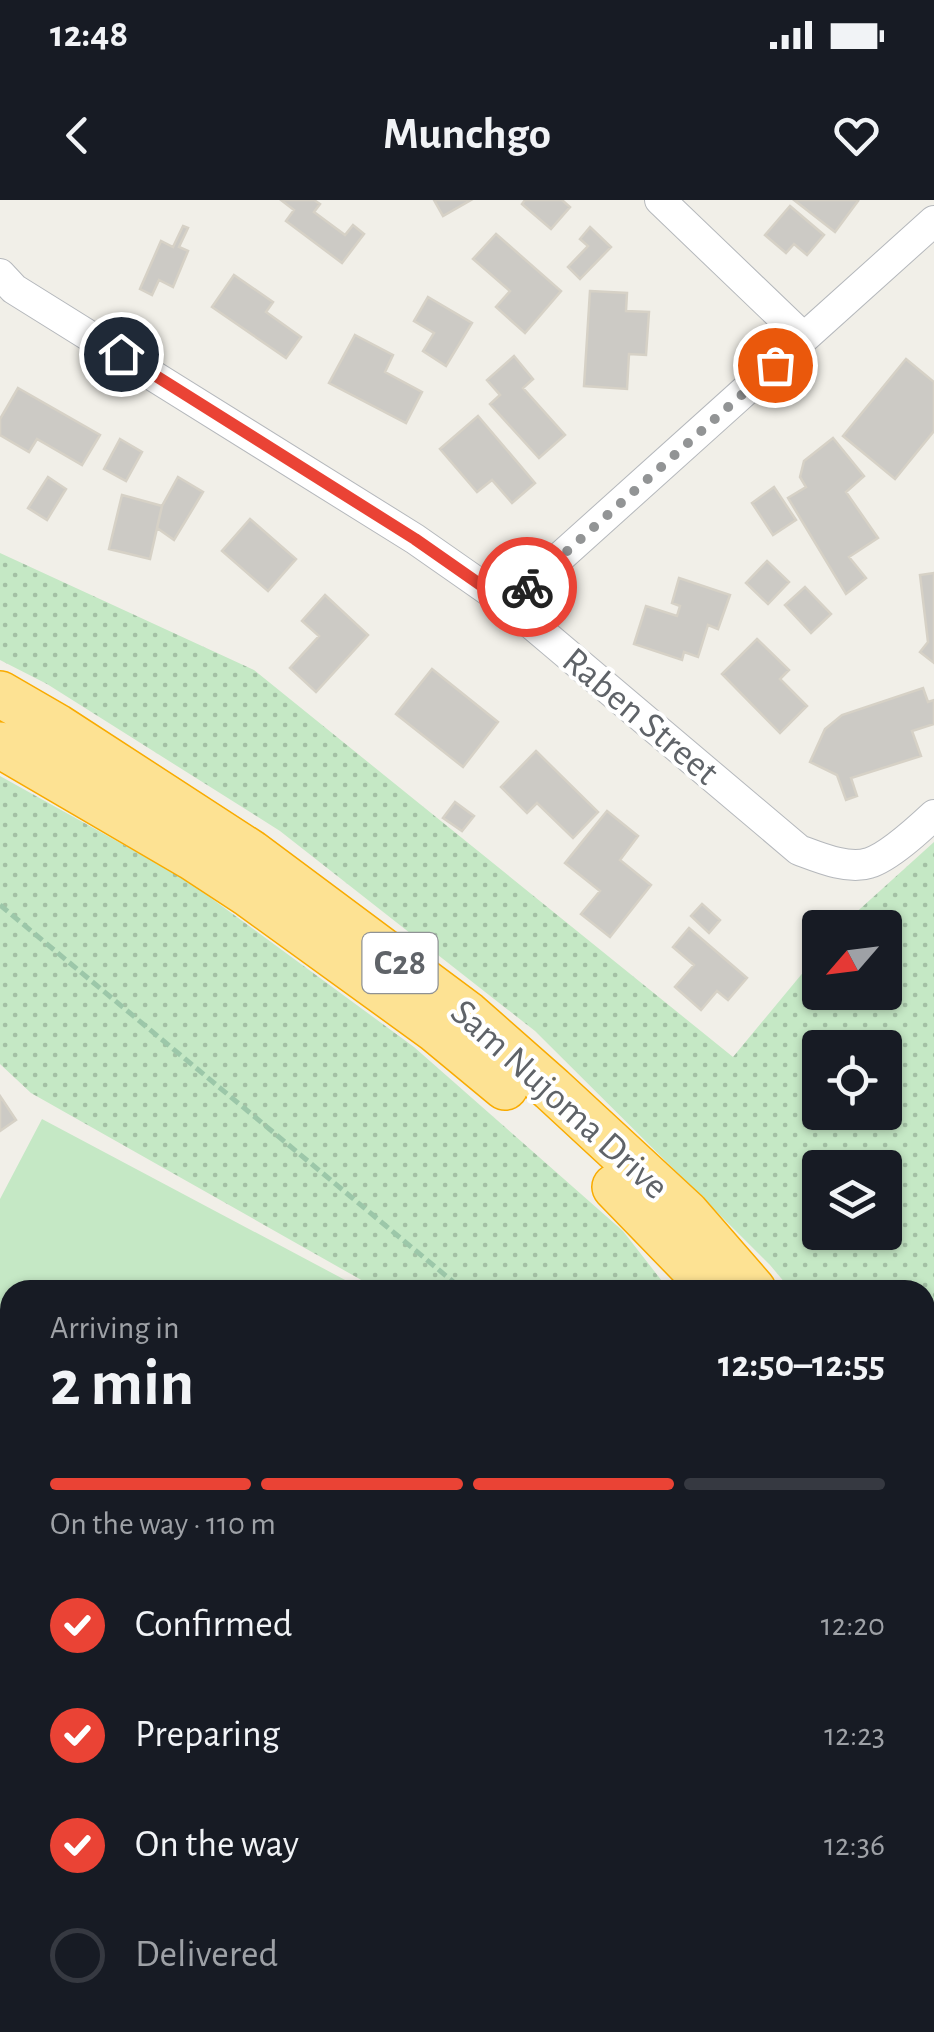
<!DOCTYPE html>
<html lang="en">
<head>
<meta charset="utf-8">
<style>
	:root { --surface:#171b24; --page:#20242c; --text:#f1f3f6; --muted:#9ea1a6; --line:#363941; --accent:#ea4335 }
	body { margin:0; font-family:"Alegreya Sans",sans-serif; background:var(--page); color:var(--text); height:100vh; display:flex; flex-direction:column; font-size:38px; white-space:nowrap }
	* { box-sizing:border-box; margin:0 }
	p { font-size:32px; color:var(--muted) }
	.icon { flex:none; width:55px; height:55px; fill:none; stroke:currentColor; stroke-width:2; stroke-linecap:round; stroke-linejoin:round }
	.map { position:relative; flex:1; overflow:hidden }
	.side { position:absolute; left:0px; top:1080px; width:935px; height:752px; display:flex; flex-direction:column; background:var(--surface); border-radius:30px 30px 0 0; box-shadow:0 2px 8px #0004 }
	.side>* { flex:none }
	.needle { width:65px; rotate:242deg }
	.controls { position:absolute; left:802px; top:710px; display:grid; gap:20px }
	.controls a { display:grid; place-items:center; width:100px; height:100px; border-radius:10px; background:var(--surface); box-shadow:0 2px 8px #0004; font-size:50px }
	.pin { position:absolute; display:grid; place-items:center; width:85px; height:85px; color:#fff; margin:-42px; border:5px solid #fff; border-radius:50%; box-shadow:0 2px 10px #0007 }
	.courier { position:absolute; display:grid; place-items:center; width:100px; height:100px; margin:-50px; border:8px solid #ea4335; border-radius:50%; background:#fff; color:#222; box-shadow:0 2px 12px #0007 }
	.head em { font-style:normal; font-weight:600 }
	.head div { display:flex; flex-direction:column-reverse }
	.head { display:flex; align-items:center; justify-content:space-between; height:170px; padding:0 50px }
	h1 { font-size:65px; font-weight:600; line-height:75px }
	.bar { display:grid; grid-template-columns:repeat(4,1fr); gap:15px 10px; align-content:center; height:120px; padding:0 50px }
	.bar i { height:12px; border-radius:8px; background:var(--line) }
	.bar .current { background:var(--accent) }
	.bar p { grid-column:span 4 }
	ol { padding:0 50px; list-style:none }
	li { display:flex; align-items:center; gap:30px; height:110px }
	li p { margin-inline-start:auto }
	li .icon { padding:10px; border-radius:50%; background:var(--accent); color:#fff; stroke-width:4 }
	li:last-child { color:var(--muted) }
	li i { width:55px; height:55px; border:5px solid var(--line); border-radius:50% }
	.status { display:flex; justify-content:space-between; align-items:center; height:70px; padding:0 50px; background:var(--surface); direction:ltr }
	.status svg { height:28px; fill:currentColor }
	header { display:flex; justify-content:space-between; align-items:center; height:130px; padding:0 50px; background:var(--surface); font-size:45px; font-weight:600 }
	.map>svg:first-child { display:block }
</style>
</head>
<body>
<div class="status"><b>12:48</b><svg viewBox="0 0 49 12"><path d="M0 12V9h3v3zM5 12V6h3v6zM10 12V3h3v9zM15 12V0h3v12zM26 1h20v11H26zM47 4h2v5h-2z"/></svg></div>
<header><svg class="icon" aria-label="back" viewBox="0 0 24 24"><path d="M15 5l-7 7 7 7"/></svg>Munchgo<svg class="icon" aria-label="heart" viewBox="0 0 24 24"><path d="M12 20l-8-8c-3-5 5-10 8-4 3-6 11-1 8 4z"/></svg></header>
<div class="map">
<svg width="934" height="1832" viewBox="0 0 934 1832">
	<defs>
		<pattern id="grass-dots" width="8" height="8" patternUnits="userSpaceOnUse" patternTransform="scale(2.5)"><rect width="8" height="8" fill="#c5e8c5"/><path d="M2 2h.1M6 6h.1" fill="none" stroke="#a3c0a4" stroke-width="1.8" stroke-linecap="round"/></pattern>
	</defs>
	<rect width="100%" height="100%" fill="#f1efe8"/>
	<path fill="#e1ded6" d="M0,1339L10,1349V1564L0,1570Z"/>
	<path fill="url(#grass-dots)" fill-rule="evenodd" d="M0,353L254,470L733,857L820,752V792H885V728L840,727L934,642V1265L925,1254V1090H791L770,1065L535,831L280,631L47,484L0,460ZM820,848H885V912H820ZM820,968H885V1032H820Z
		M0,576L185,679L414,847L623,1031L669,1090H379L31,893L0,864Z
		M925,1445L934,1459V1832H767L791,1823L925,1822Z
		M10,1651V1822H294L296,1832H0V1656Z"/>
	<path fill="#c5e8c5" d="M42,919L364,1090H10V1171L0,1166V999Z
		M618,1823H791L767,1832H622Z"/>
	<path fill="#cccac5" stroke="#d6d1c6" stroke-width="2.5" d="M281,0H314L320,4L314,12L345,35L353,25L364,34L342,63L286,21L294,10Z
		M434,0H471L443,16Z
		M525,0H562L570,7L551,29L522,4Z
		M794,0H856L858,1L835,32Z
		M790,6L824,35L807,55L794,44L786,53L765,35Z
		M183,26L188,28L179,47L188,51L173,87L159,80L152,95L140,89L161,41L173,47Z
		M590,27L611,47L580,79L568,67L588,46L580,39Z
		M496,34L561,91L525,133L496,107L510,91L473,59Z
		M234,75L273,102L266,112L301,137L286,158L212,107Z
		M590,91L627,93L626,111L649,112L646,155L629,154L627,189L584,186Z
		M428,97L472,123L446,166L423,151L434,133L414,121Z
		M355,135L393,155L385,172L422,192L406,223L329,183Z
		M514,156L533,179L523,188L565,235L539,258L490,204L500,195L487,180Z
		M906,159L934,182V231L895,279L843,236Z
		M18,188L100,235L82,265L37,239L29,252L0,235V219Z
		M478,216L535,283L512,303L492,280L477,292L440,249Z
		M833,238L864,276L846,292L878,338L849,357L866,378L846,394L788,298L806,287L800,277L804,261Z
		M120,239L142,252L126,281L104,269Z
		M48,277L66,289L47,320L28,308Z
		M178,277L203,292L174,340L157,328L162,306Z
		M774,287L796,320L773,335L752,303Z
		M122,295L162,306L150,359L109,349Z
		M250,319L296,359L268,391L222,351Z
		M767,361L789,382L768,404L746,383Z
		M934,373V463L920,452L928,442L920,375Z
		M679,378L730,395L718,429L708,425L698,457L684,452L682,460L634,444L646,406L677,416L680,406L672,403Z
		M805,387L831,414L811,433L785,405Z
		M325,395L368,435L316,492L290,468L319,436L302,421Z
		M757,439L789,470L780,479L807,506L780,533L722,474Z
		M432,469L498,522L463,567L396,514Z
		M923,488L928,502L934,500V524L912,531L921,556L851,578L857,596L846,600L837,575L810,562L825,529L842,515Z
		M536,551L598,612L573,638L537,603L527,613L501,587Z
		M455,602L474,616L462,631L443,618Z
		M607,611L638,636L620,660L651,685L610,737L581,714L600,691L565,663Z
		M702,704L720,720L709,733L691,716Z
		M689,728L747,778L728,800L717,791L701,810L675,787L694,765L673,747Z
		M0,896L16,920L0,931Z
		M0,1369L10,1385V1401L7,1403L10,1407V1504L0,1488Z
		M420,1822H490L494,1832H424Z"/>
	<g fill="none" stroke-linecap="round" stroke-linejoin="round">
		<g stroke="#b5b8bc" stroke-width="32">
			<path id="minor" d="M660,0L804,138
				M0,74L14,89L415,339L508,404L799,650C818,657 848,670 869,663C889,657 919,629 934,615
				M508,404L934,21
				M0,1278L10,1283
				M0,1619L10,1613
				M350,1822L352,1832
				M581,1822L585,1832"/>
		</g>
		<g stroke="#f9ab00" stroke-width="48">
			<path id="highway" d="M0,494L57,527L251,653L467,814L552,889L686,1013L753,1090
				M0,545L192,657L250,695L435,829L505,887
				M615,987L713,1088
				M925,1307L934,1319
				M925,1360L934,1373"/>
		</g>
		<path stroke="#9cc7a9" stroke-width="5" stroke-dasharray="10 5" stroke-linecap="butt" d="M0,705L463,1090
			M658,1822L662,1832
			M660,1826L680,1822
			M120,1832L121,1822"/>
		<use href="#minor" stroke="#fff" stroke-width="30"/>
		<use href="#highway" stroke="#fde293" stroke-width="45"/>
	</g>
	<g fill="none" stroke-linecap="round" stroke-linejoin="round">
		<path stroke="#929495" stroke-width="10" stroke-dasharray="0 18" d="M527,387L775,165"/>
		<path stroke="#ea4335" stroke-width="12" d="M121,154L415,339L508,404L527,387"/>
	</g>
	<g text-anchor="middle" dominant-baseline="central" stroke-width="8" stroke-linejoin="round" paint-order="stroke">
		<rect fill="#fff" stroke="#8f9295" stroke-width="2.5" x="362.5" y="733" width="75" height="60" rx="8"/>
		<g font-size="35" font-weight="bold" fill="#5f6368">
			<text x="400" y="763">C28</text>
		</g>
		<g font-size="38" fill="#5f6368" stroke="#fff">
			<text transform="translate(640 517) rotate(40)">Raben Street</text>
			<text transform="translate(559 900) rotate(42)">Sam Nujoma Drive</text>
		</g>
	</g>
</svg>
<div class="controls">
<a><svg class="needle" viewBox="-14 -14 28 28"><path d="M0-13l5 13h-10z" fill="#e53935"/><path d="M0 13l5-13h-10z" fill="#9ea1a6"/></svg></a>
<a><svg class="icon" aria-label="locate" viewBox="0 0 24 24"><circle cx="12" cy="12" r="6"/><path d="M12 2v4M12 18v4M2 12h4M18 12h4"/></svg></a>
<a><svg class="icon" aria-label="layers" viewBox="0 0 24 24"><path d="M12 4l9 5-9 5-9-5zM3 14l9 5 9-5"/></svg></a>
</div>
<div class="pin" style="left:775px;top:165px;background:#ea580c"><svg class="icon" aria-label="bag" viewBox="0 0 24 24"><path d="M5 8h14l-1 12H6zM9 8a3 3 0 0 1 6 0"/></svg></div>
<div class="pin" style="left:121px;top:154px;background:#1f2937"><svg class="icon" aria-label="home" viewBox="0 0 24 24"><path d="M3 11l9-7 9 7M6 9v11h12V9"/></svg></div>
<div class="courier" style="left:527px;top:387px"><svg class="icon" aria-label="bike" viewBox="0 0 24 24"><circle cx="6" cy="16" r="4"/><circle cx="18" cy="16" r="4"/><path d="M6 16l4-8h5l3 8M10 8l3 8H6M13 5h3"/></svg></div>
<section class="side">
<div class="head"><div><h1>2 min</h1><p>Arriving in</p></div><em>12:50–12:55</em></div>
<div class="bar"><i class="current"></i><i class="current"></i><i class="current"></i><i></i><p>On the way · 110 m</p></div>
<ol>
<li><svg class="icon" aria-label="check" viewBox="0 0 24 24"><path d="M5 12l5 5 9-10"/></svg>Confirmed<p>12:20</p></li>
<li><svg class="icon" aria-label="check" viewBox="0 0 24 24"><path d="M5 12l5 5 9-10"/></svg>Preparing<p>12:23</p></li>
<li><svg class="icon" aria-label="check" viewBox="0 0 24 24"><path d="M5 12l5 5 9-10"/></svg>On the way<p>12:36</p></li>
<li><i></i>Delivered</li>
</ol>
</section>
</div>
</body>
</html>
